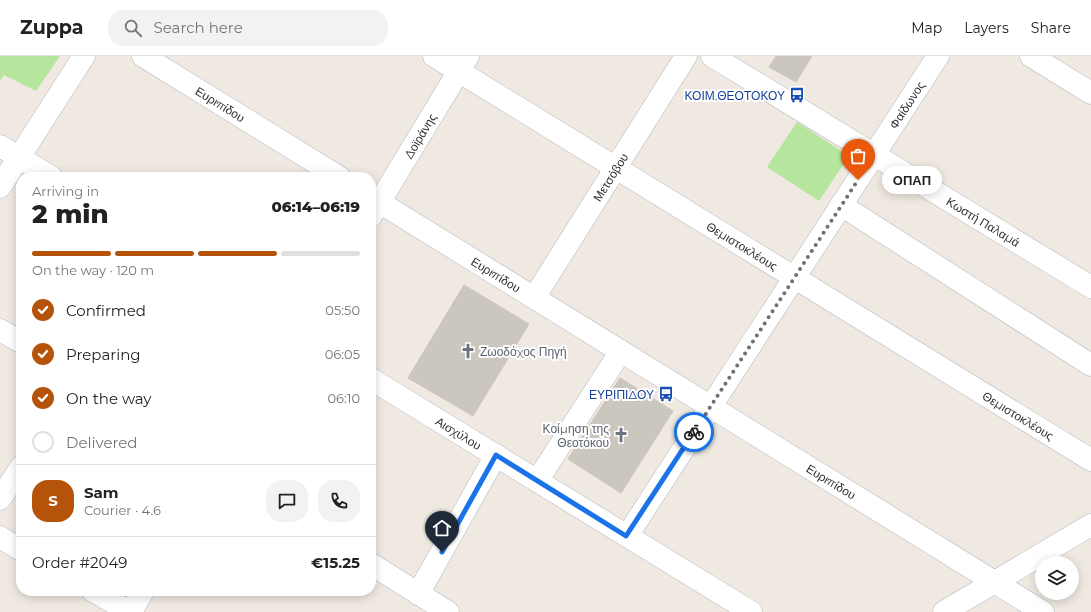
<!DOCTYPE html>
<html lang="en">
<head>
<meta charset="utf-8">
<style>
	:root { --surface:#fff; --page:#f2f2f2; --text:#222; --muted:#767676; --line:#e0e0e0; --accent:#b45309 }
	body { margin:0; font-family:Montserrat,sans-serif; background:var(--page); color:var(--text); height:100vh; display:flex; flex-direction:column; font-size:15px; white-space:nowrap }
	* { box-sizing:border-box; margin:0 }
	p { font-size:13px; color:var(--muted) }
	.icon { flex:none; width:22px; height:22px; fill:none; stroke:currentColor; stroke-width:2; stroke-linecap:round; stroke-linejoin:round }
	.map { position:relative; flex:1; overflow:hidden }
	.details { position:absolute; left:16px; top:116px; width:360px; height:424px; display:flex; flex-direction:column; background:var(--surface); border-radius:16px; box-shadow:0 2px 10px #0003 }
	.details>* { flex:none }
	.tools { position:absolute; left:1035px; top:500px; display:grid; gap:8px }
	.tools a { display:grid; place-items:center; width:44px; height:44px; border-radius:50%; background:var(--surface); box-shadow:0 2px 10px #0003; font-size:20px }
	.pin { position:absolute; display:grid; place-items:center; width:34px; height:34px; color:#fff; margin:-41px -17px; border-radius:50% 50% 50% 0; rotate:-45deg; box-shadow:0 0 4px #0007 }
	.pin .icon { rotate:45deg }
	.courier { position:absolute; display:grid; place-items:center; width:40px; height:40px; margin:-20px; border:3px solid #1a73e8; border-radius:50%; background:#fff; color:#222; box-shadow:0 1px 5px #0007 }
	.bubble { position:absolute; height:28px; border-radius:14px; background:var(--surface); box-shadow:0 2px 10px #0003; font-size:13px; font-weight:800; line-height:28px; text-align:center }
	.summary em { font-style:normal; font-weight:800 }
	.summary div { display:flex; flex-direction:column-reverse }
	.summary { display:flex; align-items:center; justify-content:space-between; height:68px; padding:0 16px }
	h1 { font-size:26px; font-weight:800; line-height:30px }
	.bar { display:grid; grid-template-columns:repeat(4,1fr); gap:6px 4px; align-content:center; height:48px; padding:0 16px }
	.bar i { height:5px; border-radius:3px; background:var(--line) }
	.bar .selected { background:var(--accent) }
	.bar p { grid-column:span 4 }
	.line { display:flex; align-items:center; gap:10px; padding:0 16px; border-top:1px solid var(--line) }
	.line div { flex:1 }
	.round { display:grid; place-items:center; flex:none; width:42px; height:42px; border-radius:16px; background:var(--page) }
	ol { padding:0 16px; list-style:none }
	li { display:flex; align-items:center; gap:12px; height:44px }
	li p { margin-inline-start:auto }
	li .icon { padding:4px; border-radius:50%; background:var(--accent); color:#fff; stroke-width:4 }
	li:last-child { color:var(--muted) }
	li i { width:22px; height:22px; border:2px solid var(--line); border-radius:50% }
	header { display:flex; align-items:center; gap:24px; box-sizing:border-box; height:56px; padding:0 20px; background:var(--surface); border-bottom:1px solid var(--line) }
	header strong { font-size:19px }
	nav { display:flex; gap:22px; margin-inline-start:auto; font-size:14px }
	.search { width:280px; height:36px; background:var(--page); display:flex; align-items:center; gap:10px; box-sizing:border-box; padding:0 14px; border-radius:16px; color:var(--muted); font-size:15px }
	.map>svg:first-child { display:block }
</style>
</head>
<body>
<header>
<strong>Zuppa</strong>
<div class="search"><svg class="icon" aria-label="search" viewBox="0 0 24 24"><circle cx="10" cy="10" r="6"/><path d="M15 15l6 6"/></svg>Search here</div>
<nav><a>Map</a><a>Layers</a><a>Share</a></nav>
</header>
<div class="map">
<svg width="1091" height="556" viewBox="0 0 1091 556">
	<rect width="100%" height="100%" fill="#efe9e1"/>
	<path fill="#b6e59e" d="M0,0H60L36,35L4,19L0,25Z
		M797,66L849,100L819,145L767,111Z"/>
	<path fill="#cbc7bf" stroke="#cbc5ba" d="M776,0H812L796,26L769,11Z
		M464,229L529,268L473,360L408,322Z
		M620,322L673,355L621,437L568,403Z"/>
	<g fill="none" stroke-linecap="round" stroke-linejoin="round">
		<g stroke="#b4b7c1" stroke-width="23">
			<g id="minor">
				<path id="s1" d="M143,0L339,121"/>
				<path id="s2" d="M434,0L1091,404"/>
				<path id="s3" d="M712,0L1091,231"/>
				<path d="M1031,0L1091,37"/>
				<path d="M0,90L51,121"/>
				<path d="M0,131L84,0"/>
				<path id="s4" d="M371,141L1043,556"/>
				<path d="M841,149L1091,309"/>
				<path id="s5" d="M371,160L468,0"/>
				<path id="s6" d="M534,242L686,0"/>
				<path d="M0,274L21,286"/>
				<path id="s7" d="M371,323L751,556"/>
				<path d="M537,425L621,295"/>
				<path d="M0,443L21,411"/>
				<path id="s8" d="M627,480L938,0"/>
				<path d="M0,481L21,494"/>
				<path d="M371,508L448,556"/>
				<path d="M93,535L130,556"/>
				<path d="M418,538L496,399"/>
				<path d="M131,556L143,535"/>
				<path d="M944,556L1091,469"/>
			</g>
		</g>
		<use href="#minor" stroke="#fff" stroke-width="22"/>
	</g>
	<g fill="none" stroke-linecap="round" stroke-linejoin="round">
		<path stroke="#726f6d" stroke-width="4" stroke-dasharray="0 7.2" d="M694,376L858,124"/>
		<path stroke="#1a73e8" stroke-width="5" d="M442,496L496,399L626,480L694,376"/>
	</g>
	<defs>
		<g id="bus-bare" transform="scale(1.2)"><path d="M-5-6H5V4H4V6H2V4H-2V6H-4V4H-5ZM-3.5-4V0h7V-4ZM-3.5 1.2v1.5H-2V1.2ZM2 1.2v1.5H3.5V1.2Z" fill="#1a4fb4" stroke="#fff" stroke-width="2.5" paint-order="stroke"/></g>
		<g id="church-bare" transform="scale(1.2)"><path d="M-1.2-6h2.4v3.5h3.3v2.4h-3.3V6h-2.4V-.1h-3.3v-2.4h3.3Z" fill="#6b7280" stroke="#fff" stroke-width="2.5" paint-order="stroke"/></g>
	</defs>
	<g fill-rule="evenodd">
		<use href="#bus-bare" x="797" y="39"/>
		<use href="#church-bare" x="468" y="295"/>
		<use href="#bus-bare" x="666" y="338"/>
		<use href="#church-bare" x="621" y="379"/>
	</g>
	<g text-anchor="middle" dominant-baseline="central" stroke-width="4" stroke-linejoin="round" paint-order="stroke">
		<g font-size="12" fill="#164399" stroke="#fff" text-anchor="end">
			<text x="785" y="39">ΚΟΙΜ.ΘΕΟΤΟΚΟΥ</text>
			<text x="654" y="338">ΕΥΡΙΠΙΔΟΥ</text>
		</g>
		<g font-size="12" fill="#2e2e2e" stroke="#fff">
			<text stroke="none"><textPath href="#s1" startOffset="91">Ευριπίδου</textPath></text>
			<text stroke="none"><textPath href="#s8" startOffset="514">Φαίδωνος</textPath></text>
			<text stroke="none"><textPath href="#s5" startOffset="94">Δοϊράνης</textPath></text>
			<text stroke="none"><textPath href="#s6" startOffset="143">Μετσόβου</textPath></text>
			<text stroke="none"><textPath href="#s3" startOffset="318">Κωστή Παλαμά</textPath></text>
			<text stroke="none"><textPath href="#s2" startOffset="362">Θεμιστοκλέους</textPath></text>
			<text stroke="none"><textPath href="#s4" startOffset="147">Ευριπίδου</textPath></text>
			<text stroke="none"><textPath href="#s2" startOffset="686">Θεμιστοκλέους</textPath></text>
			<text stroke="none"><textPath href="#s7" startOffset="103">Αισχύλου</textPath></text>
			<text stroke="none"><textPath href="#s4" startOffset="541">Ευριπίδου</textPath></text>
		</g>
		<g font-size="12" fill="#5b616d" stroke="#fff" text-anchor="start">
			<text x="480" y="295">Ζωοδόχος Πηγή</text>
			<text x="609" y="372" text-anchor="end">Κοίμηση της<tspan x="609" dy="14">Θεοτόκου</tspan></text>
		</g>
	</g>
</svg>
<div class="tools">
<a><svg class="icon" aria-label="layers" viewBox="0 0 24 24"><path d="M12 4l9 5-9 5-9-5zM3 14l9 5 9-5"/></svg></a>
</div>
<div class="pin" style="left:858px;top:124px;background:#ea580c"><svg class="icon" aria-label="bag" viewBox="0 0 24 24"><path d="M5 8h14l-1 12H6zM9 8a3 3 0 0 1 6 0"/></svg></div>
<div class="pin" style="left:442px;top:496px;background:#1f2937"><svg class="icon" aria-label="home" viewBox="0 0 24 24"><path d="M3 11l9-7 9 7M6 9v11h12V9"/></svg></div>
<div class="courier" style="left:694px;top:376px"><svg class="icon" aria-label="bike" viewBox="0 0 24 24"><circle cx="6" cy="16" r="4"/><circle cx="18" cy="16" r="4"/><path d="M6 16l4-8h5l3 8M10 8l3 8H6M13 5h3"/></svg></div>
<div class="bubble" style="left:882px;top:110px;width:60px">ΟΠΑΠ</div>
<section class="details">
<div class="summary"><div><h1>2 min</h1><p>Arriving in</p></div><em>06:14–06:19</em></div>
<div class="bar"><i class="selected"></i><i class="selected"></i><i class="selected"></i><i></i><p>On the way · 120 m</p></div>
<ol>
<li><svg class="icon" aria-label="check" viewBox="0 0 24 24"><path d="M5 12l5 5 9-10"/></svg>Confirmed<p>05:50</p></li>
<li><svg class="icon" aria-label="check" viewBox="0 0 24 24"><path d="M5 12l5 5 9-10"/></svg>Preparing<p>06:05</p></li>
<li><svg class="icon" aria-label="check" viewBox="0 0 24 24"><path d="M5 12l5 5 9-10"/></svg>On the way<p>06:10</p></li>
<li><i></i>Delivered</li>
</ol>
<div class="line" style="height:72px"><b class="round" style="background:var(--accent);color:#fff">S</b><div><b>Sam</b><p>Courier · 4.6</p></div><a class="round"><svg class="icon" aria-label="chat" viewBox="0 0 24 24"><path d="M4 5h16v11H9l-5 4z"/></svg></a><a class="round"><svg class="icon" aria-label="phone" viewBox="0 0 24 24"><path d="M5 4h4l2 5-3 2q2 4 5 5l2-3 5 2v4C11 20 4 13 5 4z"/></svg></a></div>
<div class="line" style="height:52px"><div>Order #2049</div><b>€15.25</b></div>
</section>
</div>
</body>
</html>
